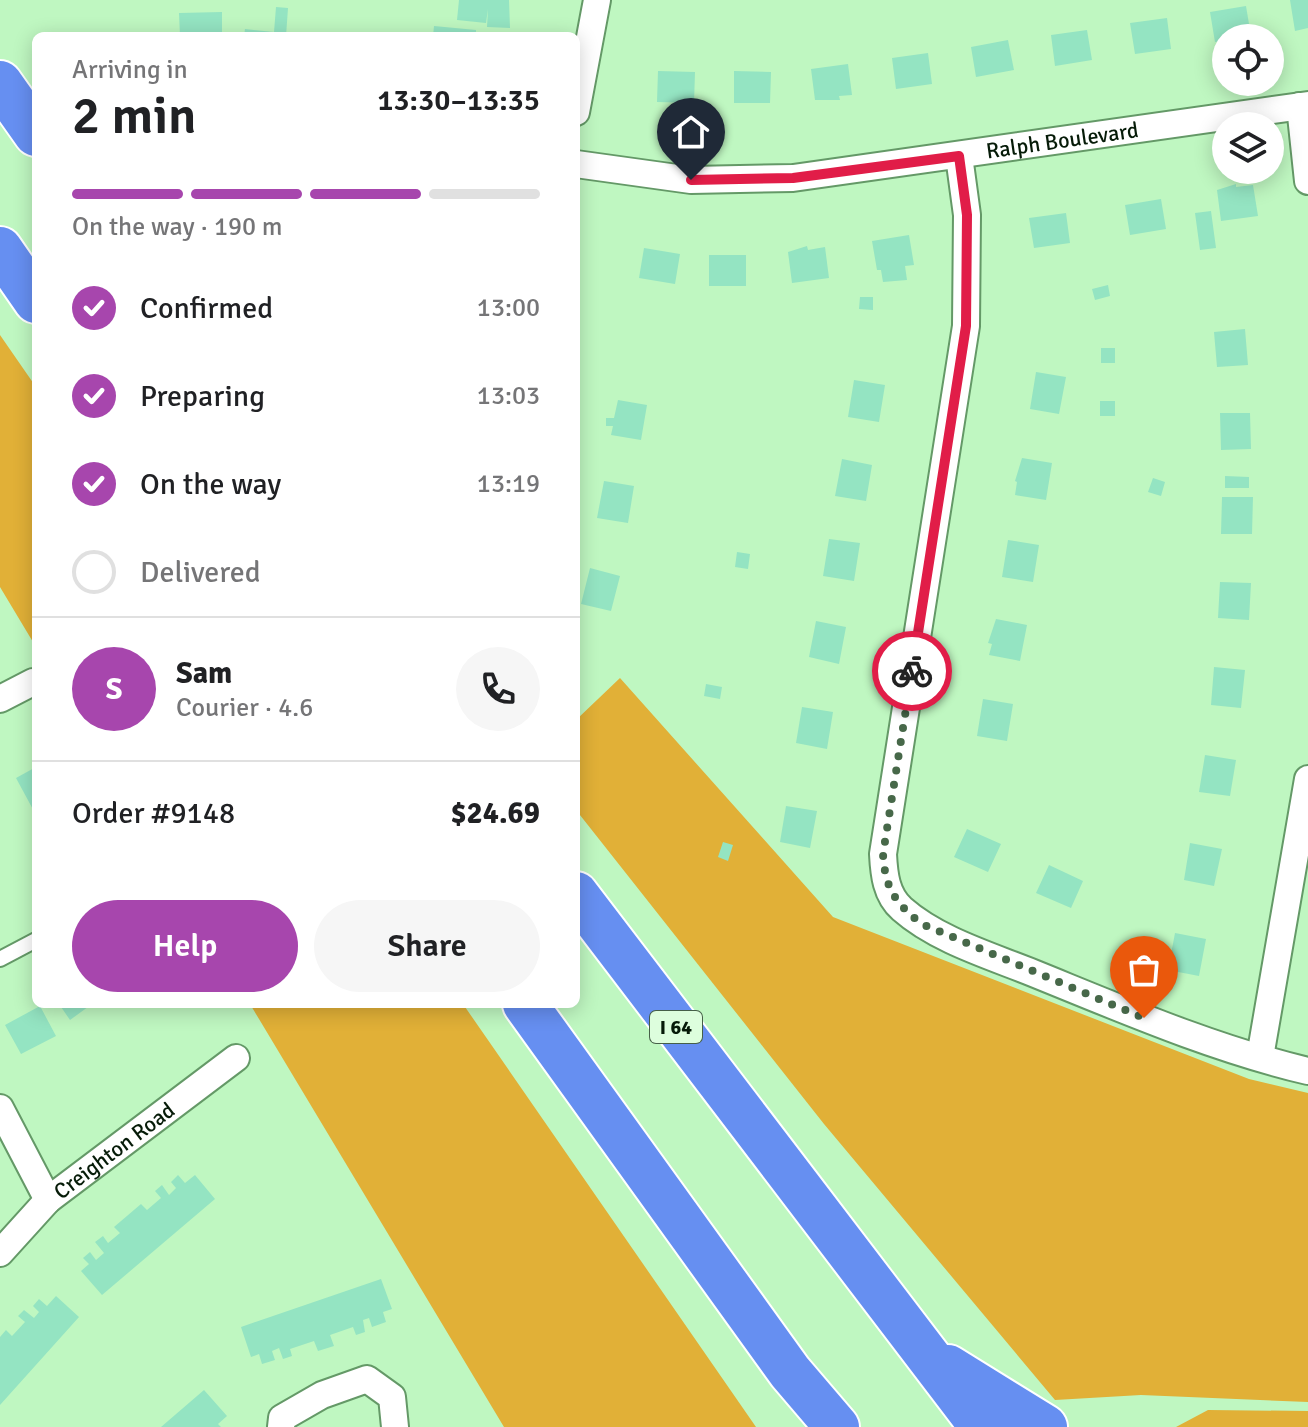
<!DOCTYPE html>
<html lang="en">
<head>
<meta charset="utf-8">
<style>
	:root { --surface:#fff; --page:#f6f6f6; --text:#202124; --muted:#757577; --line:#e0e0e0; --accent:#a746ad }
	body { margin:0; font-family:Signika,sans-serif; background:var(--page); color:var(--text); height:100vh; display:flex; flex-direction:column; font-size:30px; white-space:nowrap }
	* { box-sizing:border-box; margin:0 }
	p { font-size:26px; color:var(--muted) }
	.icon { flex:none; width:44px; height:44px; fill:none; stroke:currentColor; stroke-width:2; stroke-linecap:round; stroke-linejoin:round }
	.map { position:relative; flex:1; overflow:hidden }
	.sheet { position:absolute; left:32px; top:32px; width:548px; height:976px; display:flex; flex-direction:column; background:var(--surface); border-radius:12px; box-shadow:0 4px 20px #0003 }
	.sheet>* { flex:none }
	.fabs { position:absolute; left:1212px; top:24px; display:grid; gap:16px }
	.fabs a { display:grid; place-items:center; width:72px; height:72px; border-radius:50%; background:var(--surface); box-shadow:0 4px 20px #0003; font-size:40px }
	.pin { position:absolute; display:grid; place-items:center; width:68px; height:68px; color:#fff; margin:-82px -34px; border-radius:50% 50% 50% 0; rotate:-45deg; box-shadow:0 0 8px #0007 }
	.pin .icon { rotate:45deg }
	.courier { position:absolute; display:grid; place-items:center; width:80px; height:80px; margin:-40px; border:6px solid #e11d48; border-radius:50%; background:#fff; color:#222; box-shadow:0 2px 10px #0007 }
	.overview em { font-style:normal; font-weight:600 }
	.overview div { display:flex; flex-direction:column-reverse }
	.overview { display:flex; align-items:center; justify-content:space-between; height:136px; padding:0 40px }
	h1 { font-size:52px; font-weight:600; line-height:60px }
	.bar { display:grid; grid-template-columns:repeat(4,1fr); gap:12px 8px; align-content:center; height:96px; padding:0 40px }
	.bar i { height:10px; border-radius:6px; background:var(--line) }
	.bar .current { background:var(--accent) }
	.bar p { grid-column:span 4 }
	.line { display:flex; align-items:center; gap:20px; padding:0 40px; border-top:2px solid var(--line) }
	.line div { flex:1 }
	.round { display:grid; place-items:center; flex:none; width:84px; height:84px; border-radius:42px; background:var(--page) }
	ol { padding:0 40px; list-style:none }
	li { display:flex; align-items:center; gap:24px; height:88px }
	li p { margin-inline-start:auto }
	li .icon { padding:8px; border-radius:50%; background:var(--accent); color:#fff; stroke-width:4 }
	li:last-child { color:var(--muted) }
	li i { width:44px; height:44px; border:4px solid var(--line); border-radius:50% }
	.button { display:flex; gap:16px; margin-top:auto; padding:16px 40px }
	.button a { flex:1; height:92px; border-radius:48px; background:var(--accent); color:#fff; font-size:32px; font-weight:600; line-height:92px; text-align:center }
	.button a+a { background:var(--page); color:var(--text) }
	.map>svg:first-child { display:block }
</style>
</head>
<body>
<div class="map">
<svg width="1308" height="1427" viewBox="0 0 1308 1427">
	<rect width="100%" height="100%" fill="#bff7c1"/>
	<path fill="#e1b037" d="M0,335L36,387V647L0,587Z
		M620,678L833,917L1249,1079L1308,1093V1402L1141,1395L1055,1400L824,1124L576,810V720Z
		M250,1004H463L756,1427H504Z
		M1208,1410L1308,1411V1427H1176Z"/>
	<path fill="#94e4c2" d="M459,0H509L510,28L487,27L488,9L486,23L457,20Z
		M1290,0H1308V28L1295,31Z
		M1246,6L1251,36L1215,42L1210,12Z
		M276,7L288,8L286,36H244L245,29L274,32Z
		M222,12V36H180L179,13Z
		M1167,18L1171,49L1135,54L1130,23Z
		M434,26L476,30V36H433Z
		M1087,30L1092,60L1055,66L1051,35Z
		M1008,40L1014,70L976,77L971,47Z
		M928,53L932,84L896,89L892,58Z
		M848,64L852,95L839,96L840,100H815L811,69Z
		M658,71L695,72L694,103L657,102Z
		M734,71L771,72L770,103H734Z
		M1236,184V187L1253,185L1258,216L1221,221L1217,190Z
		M1161,199L1166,229L1130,235L1125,205Z
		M1211,211L1216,248L1200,250L1195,213Z
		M1066,213L1070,243L1034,248L1029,218Z
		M909,235L914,265L905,266L907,280L883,282L881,270H877L872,241Z
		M807,246L808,250L825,247L829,278L792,283L788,252Z
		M644,248L680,254L675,284L639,278Z
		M709,255H746V286H709Z
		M1108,285L1110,296L1095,300L1092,289Z
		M860,297H873V310L859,309Z
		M1245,329L1248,365L1217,367L1214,332Z
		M1101,348H1115V363H1101Z
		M1036,372L1066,377L1059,414L1030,409Z
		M854,380L885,385L879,422L848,417Z
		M618,400L647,405L641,440L611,435L613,426H606V418H614Z
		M1100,401H1115V416H1100Z
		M1220,413H1250L1251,449L1221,450Z
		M1022,458L1052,463L1046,500L1015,495L1017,482L1015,481Z
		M842,459L872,465L866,501L835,496Z
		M1225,476L1249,477V488H1225Z
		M1153,478L1165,482L1161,496L1148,492Z
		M604,481L634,486L628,523L597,518Z
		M1222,497H1253L1252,534H1221Z
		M829,539L860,543L854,581L823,576Z
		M1008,540L1039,545L1033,582L1002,577Z
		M737,552L750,554L748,569L735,567Z
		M590,568L620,576L611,611L581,604Z
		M1220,582L1251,583L1249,620L1218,618Z
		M996,619L1027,625L1020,661L989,655L992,644L988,643Z
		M816,621L846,627L839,664L809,657Z
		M1214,667L1245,670L1241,708L1211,705Z
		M706,684L722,687L720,699L704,696Z
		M983,699L1013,704L1007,741L977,736Z
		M802,707L833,712L827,749L796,743Z
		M1205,755L1236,760L1230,796L1199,792Z
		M36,767V815L16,778Z
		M786,806L817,811L810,848L780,842Z
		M967,829L1001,844L988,872L954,857Z
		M723,842L733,845L728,861L718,857Z
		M1190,843L1222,849L1214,886L1184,880Z
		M1049,865L1083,881L1071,908L1036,893Z
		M1175,933L1206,939L1199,976L1168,970Z
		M59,1004H92L70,1020Z
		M40,1006L56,1036L21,1054L5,1025Z
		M178,1175L185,1183L195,1175L215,1199L102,1295L81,1271L89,1264L83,1258L90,1252L96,1260L104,1253L95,1242L103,1236L108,1243L120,1233L114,1227L141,1204L147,1210L161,1198L155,1191L162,1185L169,1195L176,1188L171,1182Z
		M381,1279L392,1309L383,1312L386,1322L372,1327L369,1318L363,1320L365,1332L356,1335L353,1327L330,1335L334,1346L318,1351L314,1341L290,1349L292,1356L283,1359L279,1348L272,1351L275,1360L262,1364L259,1354L251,1357L241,1327Z
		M56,1296L79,1317L0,1405V1337L6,1330L12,1336L25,1322L18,1316L24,1310L34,1318L39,1312L33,1306L39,1299L47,1306Z
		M204,1390L227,1416L218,1424L221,1427H161Z"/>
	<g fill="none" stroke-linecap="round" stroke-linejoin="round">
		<g stroke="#649967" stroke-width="18">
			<path id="service" d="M0,959L36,940"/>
		</g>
		<g stroke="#649967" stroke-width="30">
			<g id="minor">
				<path d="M1300,106L1308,181"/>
				<path d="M576,112L597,0"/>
				<path d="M959,156L967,215L966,326L883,854C884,874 886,895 902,909C937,940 991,956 1033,973C1122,1009 1214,1049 1308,1071"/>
				<path id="s1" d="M576,164L691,180L793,178L1308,105"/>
				<path d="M0,699L33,682"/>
				<path d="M1260,1057L1308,779"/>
				<path d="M0,1108L48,1200"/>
				<path id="s2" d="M0,1253L48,1200L236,1058"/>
				<path d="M281,1427L282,1418L322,1395L367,1379L392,1397L395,1427"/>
			</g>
		</g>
		<g stroke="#fff" stroke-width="48">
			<path id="motorway" d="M0,83L36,134
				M0,249L36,301
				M576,894L982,1427
				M525,1004L790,1372L837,1427
				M948,1367L1045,1427"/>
		</g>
		<use href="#service" stroke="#fff" stroke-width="14"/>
		<use href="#minor" stroke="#fff" stroke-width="26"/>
		<use href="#motorway" stroke="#668ff1" stroke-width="44"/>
	</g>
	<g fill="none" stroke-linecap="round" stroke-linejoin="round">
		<path stroke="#476849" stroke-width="8" stroke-dasharray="0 14.4" d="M912,671L883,854C885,888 895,903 922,924L1144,1018"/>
		<path stroke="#e11d48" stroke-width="10" d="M691,180L793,178L959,156L967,215L966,326L912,671"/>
	</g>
	<g text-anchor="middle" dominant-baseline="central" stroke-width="6" stroke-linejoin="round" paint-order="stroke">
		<rect fill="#ddfedd" stroke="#465f48" stroke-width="2" x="650" y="1011" width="52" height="32" rx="6"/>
		<g font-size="20" font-weight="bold" fill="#061b08">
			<text x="676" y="1027">I 64</text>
		</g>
		<g font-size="22" fill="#061b08" stroke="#ddfedd">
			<text stroke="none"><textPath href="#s1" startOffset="490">Ralph Boulevard</textPath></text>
			<text stroke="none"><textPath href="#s2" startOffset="154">Creighton Road</textPath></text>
		</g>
	</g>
</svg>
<div class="fabs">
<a><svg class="icon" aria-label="locate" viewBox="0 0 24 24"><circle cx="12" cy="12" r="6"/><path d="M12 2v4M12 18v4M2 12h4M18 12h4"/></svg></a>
<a><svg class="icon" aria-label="layers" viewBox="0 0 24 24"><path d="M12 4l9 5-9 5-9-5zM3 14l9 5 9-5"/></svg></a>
</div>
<div class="pin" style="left:1144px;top:1018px;background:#ea580c"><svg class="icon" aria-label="bag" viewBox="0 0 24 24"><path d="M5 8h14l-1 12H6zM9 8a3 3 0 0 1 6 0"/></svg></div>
<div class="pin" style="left:691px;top:180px;background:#1f2937"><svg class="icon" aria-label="home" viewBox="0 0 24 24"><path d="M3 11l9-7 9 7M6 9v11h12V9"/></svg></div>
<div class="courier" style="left:912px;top:671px"><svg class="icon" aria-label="bike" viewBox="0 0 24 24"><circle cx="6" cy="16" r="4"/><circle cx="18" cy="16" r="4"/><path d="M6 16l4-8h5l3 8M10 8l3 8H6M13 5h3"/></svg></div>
<section class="sheet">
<div class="overview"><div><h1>2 min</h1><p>Arriving in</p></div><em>13:30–13:35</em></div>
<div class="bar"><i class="current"></i><i class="current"></i><i class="current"></i><i></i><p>On the way · 190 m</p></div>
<ol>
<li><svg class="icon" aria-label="check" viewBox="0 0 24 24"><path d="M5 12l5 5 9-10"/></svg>Confirmed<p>13:00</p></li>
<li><svg class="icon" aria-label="check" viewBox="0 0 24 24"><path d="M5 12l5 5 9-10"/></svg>Preparing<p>13:03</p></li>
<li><svg class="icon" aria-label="check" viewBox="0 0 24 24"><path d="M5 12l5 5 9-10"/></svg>On the way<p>13:19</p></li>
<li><i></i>Delivered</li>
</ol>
<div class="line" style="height:144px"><b class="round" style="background:var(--accent);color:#fff">S</b><div><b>Sam</b><p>Courier · 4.6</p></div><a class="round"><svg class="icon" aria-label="phone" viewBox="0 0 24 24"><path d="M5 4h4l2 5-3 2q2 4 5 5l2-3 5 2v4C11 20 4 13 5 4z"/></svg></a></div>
<div class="line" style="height:104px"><div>Order #9148</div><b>$24.69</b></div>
<div class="button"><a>Help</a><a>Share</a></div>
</section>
</div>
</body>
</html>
